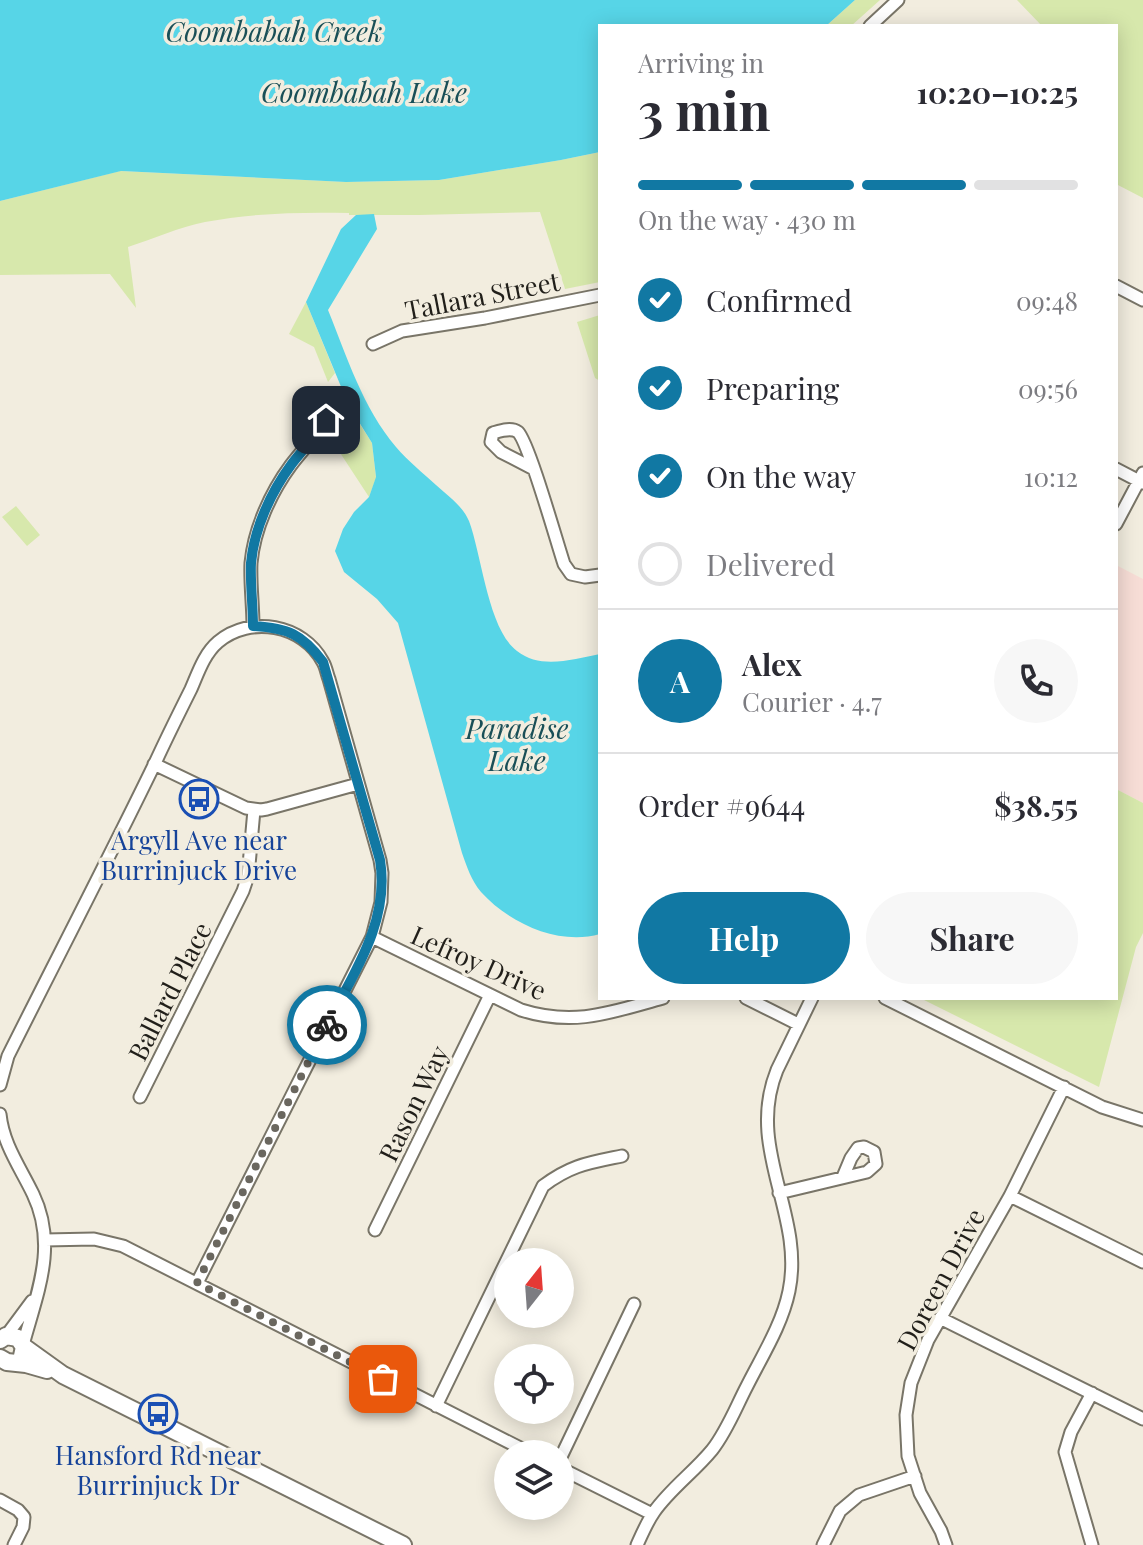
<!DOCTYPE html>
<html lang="en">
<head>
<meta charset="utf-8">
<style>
	:root { --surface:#fff; --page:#f7f7f7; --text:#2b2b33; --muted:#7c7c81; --line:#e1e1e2; --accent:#1178a3 }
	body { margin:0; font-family:"Playfair Display",serif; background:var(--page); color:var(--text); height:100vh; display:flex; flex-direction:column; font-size:30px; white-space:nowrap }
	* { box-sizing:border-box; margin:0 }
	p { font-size:26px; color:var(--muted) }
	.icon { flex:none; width:44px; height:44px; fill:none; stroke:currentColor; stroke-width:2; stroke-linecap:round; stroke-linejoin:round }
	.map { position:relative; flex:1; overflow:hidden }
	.side { position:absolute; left:598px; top:24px; width:520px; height:976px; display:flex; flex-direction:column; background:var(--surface); border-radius:0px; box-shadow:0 4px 20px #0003 }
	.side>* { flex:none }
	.needle { width:52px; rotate:17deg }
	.tools { position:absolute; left:494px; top:1248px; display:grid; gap:16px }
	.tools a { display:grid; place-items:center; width:80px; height:80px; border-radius:50%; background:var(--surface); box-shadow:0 4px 20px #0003; font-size:40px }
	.pin { position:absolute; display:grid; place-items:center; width:68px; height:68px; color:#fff; margin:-34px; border-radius:16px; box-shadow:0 4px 12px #0006 }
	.courier { position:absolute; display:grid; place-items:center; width:80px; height:80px; margin:-40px; border:6px solid #1178a3; border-radius:50%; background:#fff; color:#222; box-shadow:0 2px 10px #0007 }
	.overview em { font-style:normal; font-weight:700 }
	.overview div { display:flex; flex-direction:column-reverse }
	.overview { display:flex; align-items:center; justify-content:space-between; height:136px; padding:0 40px }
	h1 { font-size:52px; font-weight:700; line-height:60px }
	.bar { display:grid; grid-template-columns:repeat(4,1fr); gap:12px 8px; align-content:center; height:96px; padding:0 40px }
	.bar i { height:10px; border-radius:6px; background:var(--line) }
	.bar .selected { background:var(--accent) }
	.bar p { grid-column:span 4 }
	.line { display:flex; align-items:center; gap:20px; padding:0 40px; border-top:2px solid var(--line) }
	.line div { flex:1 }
	.round { display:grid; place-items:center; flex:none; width:84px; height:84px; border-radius:42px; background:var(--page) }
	ol { padding:0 40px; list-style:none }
	li { display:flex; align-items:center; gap:24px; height:88px }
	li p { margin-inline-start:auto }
	li .icon { padding:8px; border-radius:50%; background:var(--accent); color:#fff; stroke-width:4 }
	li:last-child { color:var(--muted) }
	li i { width:44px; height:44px; border:4px solid var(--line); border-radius:50% }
	.cta { display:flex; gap:16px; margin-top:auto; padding:16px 40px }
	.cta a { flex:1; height:92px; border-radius:48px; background:var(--accent); color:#fff; font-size:32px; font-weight:700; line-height:92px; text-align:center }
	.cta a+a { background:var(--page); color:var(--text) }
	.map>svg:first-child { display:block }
</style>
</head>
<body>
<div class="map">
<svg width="1143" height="1545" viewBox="0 0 1143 1545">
	<rect width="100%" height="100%" fill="#f2eddf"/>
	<path fill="#f7ddd6" d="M1116,565L1143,579V803L1118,790L1116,785Z"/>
	<path fill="#d7e8ac" d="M855,0H880L851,26H826Z
		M1017,0H1143V198L1116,184V26H1042Z
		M600,152V282L565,289L540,212L419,215H349V213C301,212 252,213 205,222C179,227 153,239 128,247L136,308L110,274L0,275V201L120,171L346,182L439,180L561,160Z
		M306,302L335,373L328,382L314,347L289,334Z
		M600,315V381L595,378L577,322Z
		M356,418L372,443L376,478L369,497L333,442Z
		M16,506L40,535L27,546L2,517Z
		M1116,785L1118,790L1143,803V933L1136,947L1099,1087L920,998H1116Z"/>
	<path fill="#57d5e7" d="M0,0H855L826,26H600V152L561,160L439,180L346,182L121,171L0,201Z
		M374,214L377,229L328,310C347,357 363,408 396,447C408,461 423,473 436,485C448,496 462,505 469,521C482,556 488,629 517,651C541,670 573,659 600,654V934C558,946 509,923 481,892C471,880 467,867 462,853L398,623L377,599L344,572L335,551L343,529L354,512L369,497L376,477L372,443L349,406L306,302L341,229L356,215Z"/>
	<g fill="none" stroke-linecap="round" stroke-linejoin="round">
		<g stroke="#797568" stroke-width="15">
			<path id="street" d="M870,26L898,0
				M1116,286L1143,300
				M373,344L402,331L485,318L600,295
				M534,469L501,452L491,442L493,433C500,431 511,427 518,432C529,443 557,543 564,564L571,574L585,577L600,575
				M1116,469L1143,483
				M1116,524L1143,473
				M253,626C253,605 250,583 251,563C254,529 271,492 291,465C303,449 316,437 326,420
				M154,764L246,808L261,810L267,809L358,784
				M372,937L521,1010C575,1027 612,1012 663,998
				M746,998L798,1024
				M885,998L1102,1107L1143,1120
				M0,1085L8,1056C57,958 108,860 156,761C167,737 179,713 191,689C198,673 204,654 218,642C250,615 303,624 323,662C326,667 327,674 329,679L380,860L382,873L381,902L372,937L197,1283
				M140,1097L243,891L248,876L254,810
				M0,1114C3,1144 20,1167 33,1194C58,1246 37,1293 23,1345
				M779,1193L867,1172L876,1164L874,1152L864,1147L858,1148L851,1158L843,1177
				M1010,1196L1143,1262
				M375,1230L490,995
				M45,1240L94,1239L123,1246L532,1454
				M940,1318L1143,1419
				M6,1336L32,1301
				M1092,1393L1071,1432L1065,1452L1092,1545
				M436,1406L543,1186C571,1165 588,1163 622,1156
				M560,1459L634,1304
				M560,1468L652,1514
				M0,1500L18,1510L24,1517L23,1527L14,1545
				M637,1545C642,1534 647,1522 654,1512C670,1489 694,1472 712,1450C727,1431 736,1407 747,1386C762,1356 782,1325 789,1291C805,1214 745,1149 777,1070L812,998
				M823,1545L840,1511L859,1495L915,1476
				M946,1545L941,1531L920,1493L908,1456L906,1415L911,1383L928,1340L1010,1196L1064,1087"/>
		</g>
		<g stroke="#797568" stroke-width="20">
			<path id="secondary" d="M0,1340L6,1336L18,1338L24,1347L22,1356
				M24,1347L63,1375L403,1545
				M0,1358L7,1362L26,1364L47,1370"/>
		</g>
		<use href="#street" stroke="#fff" stroke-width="11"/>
		<use href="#secondary" stroke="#fff" stroke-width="16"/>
	</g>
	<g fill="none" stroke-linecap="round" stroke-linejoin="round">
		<path stroke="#6a675f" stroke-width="8" stroke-dasharray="0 14.4" d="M327,1025L197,1283L383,1379"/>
		<path stroke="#1178a3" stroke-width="10" d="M326,420C316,437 303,449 291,465C271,492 254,529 251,563C250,583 253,605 253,626C288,628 302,634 323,662L380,860C390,921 354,973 327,1025"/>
	</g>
	<defs>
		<g id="bus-ring" transform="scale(2)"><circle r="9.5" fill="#f2eddf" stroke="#1a4fb4" stroke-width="1.5"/><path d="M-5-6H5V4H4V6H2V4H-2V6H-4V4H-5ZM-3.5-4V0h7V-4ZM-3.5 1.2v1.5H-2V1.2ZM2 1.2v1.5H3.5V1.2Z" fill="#1a4fb4"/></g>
	</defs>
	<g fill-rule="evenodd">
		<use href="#bus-ring" x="199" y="799"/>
		<use href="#bus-ring" x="158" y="1414"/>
	</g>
	<g text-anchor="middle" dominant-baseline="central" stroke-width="7" stroke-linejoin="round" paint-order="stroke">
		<g font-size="26" fill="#211f1a" stroke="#f2eddf">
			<text transform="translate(482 295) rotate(-11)">Tallara Street</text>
			<text transform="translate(479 962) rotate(24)">Lefroy Drive</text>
			<text transform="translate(169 991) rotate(-63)">Ballard Place</text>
			<text transform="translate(413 1103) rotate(-64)">Rason Way</text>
			<text transform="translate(940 1279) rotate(-62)">Doreen Drive</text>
		</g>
		<g font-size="26" fill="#164399" stroke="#f2eddf">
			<text x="199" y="839">Argyll Ave near<tspan x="199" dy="30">Burrinjuck Drive</tspan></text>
			<text x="158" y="1454">Hansford Rd near<tspan x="158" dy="30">Burrinjuck Dr</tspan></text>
		</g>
		<g font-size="28" font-style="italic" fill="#194f57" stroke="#f2eddf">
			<text x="274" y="30">Coombabah Creek</text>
			<text x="364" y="91">Coombabah Lake</text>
			<text x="517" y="727">Paradise<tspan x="517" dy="32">Lake</tspan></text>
		</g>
	</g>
</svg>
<div class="tools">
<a><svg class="needle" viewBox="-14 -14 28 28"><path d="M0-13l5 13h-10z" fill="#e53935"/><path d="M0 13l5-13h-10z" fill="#7c7c81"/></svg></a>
<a><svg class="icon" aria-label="locate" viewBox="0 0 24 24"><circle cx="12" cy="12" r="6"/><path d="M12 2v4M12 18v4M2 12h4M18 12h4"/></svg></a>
<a><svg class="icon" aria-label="layers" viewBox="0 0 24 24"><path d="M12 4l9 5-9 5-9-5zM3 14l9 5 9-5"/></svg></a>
</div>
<div class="pin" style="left:383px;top:1379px;background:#ea580c"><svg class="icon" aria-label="bag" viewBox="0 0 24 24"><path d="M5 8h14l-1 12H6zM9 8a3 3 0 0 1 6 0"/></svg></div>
<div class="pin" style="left:326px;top:420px;background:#1f2937"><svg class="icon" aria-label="home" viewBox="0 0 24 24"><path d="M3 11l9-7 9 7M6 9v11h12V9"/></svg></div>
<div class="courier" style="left:327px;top:1025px"><svg class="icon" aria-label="bike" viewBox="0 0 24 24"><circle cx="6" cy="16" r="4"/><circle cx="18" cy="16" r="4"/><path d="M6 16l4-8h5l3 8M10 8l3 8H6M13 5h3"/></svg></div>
<section class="side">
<div class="overview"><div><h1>3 min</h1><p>Arriving in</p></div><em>10:20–10:25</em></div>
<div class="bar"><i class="selected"></i><i class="selected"></i><i class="selected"></i><i></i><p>On the way · 430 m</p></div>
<ol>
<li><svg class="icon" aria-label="check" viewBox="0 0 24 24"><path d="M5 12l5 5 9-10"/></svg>Confirmed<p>09:48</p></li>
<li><svg class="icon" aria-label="check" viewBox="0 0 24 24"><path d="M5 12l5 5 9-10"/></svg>Preparing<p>09:56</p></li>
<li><svg class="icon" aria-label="check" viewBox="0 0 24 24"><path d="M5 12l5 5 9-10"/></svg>On the way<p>10:12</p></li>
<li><i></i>Delivered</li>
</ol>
<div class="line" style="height:144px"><b class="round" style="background:var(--accent);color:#fff">A</b><div><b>Alex</b><p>Courier · 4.7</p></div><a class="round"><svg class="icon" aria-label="phone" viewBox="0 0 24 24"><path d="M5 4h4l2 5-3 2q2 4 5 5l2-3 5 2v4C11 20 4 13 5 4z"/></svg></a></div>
<div class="line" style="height:104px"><div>Order #9644</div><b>$38.55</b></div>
<div class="cta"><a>Help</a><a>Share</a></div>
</section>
</div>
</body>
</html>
